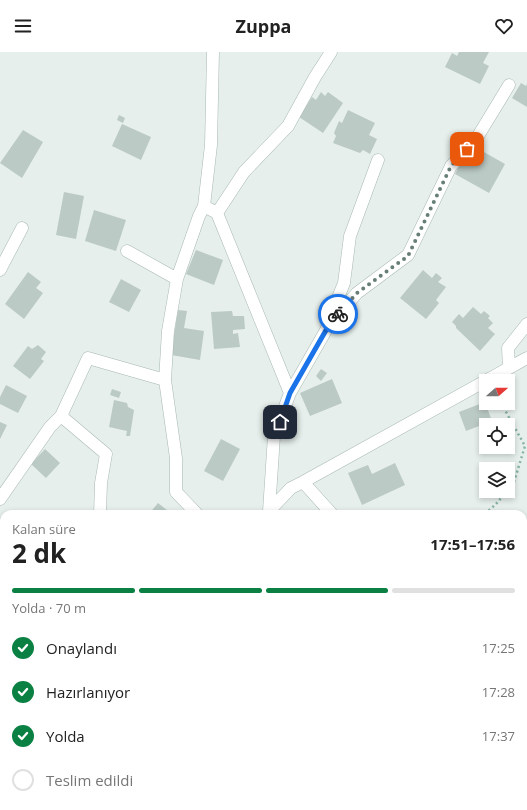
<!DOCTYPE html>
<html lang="tr">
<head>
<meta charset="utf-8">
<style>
	:root { --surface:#fff; --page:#f2f2f2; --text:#222; --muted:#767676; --line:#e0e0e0; --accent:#0b8043 }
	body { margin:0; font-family:"Open Sans",sans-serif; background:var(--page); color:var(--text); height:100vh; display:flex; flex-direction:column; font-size:15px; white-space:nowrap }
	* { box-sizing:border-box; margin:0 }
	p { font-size:13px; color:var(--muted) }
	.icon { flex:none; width:22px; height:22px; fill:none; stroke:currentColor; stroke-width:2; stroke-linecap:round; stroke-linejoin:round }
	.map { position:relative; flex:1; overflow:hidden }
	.sheet { position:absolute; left:0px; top:458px; width:527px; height:300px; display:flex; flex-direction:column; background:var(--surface); border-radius:12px 12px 0 0; box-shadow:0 2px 6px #0003 }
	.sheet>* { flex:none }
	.needle { width:26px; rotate:69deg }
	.buttons { position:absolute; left:479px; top:322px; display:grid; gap:8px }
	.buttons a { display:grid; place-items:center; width:36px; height:36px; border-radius:0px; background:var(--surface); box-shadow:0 2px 6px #0003; font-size:20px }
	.pin { position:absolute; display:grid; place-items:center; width:34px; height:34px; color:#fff; margin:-17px; border-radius:8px; box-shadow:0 2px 6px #0006 }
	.courier { position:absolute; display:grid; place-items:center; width:40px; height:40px; margin:-20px; border:3px solid #1a73e8; border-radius:50%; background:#fff; color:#222; box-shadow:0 1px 5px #0007 }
	.overview em { font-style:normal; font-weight:700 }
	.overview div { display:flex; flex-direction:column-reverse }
	.overview { display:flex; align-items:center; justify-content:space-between; height:68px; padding:0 12px }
	h1 { font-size:26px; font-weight:700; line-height:30px }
	.bar { display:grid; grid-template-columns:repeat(4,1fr); gap:6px 4px; align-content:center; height:48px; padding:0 12px }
	.bar i { height:5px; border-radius:3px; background:var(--line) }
	.bar .active { background:var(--accent) }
	.bar p { grid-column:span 4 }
	ol { padding:0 12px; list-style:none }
	li { display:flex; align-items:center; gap:12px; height:44px }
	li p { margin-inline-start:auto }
	li .icon { padding:4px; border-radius:50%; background:var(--accent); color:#fff; stroke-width:4 }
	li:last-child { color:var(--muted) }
	li i { width:22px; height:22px; border:2px solid var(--line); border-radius:50% }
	header { display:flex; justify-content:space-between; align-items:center; height:52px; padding:0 12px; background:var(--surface); font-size:18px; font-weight:700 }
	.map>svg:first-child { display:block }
</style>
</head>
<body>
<header><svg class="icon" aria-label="menu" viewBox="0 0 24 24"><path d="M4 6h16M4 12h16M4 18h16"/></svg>Zuppa<svg class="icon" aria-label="heart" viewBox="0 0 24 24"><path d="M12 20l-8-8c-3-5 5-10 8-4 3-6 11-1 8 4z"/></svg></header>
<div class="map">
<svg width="527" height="758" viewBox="0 0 527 758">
	<rect width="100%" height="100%" fill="#e6efeb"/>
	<path fill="#bbcac4" d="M459,0H489L483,11L489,14L480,32L445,15L452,1L457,4Z
		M521,31L526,34L527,32V55L512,46Z
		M321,40L325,44L328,40L343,51L323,81L299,65L312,45L316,48Z
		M348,58L375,71L369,83L377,87L370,102L363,98L360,101L333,91L336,84L334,81L339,69L342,71Z
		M119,63L125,66L123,71L117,68Z
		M122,72L151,85L141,108L112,94Z
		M23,78L43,90L22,126L0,111Z
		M475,95L505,112L489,141L455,122L464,105L468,108Z
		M64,140L84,144L76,187L56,183Z
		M94,158L126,168L116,199L85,189Z
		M196,198L223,208L214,233L186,222Z
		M423,218L432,226L436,221L442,226L438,230L446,235L436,248L439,251L426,267L400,246Z
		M28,220L41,230L36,236L43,241L24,267L5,252Z
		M121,227L141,238L129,260L109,250Z
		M473,255L481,262L484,259L490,264L488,266L493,271L488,276L495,282L480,299L456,276V274L452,270L459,262L463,266Z
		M178,258L187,259L184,276L204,279L200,308L171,303Z
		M232,259L233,264H244L245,277L233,278V282L238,281L240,295L214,297L211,260Z
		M38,293L46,300L41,307L44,309L30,327L13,314L28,294L32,297Z
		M321,317L327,321L321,329L316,324Z
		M332,327L342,351L310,364L300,341Z
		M6,333L27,344L18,361L0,352V345Z
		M112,337L121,340L119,346L110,343Z
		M114,348L127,351L128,355L134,358L130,384H126L127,379L109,375Z
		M485,350L492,369L466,379L459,360Z
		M0,370L7,373L0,387Z
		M221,387L240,397L223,429L204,419Z
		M45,397L60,411L46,426L31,412Z
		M395,411L405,433L362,453L348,421L368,413L372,422Z
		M158,451L172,462H149Z
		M4,485V526L3,527L0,524V491Z
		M0,587L4,589V625L2,629L0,628Z
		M527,643V672L523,676V646Z
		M3,746L4,754H8L9,756L6,758H0V748Z
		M21,754H43L40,758H27Z
		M85,754H88L92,758H81Z
		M97,754H129L131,758H108V757L100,758Z
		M222,754H258L259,756L255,757V758H223Z
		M330,754H342L336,758H333Z
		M390,754H397L399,758H383Z
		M467,754H493L494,758H468Z"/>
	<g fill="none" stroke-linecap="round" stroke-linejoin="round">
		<g stroke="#a8b8b2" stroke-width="13">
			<path id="street" d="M204,154L217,161L290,341L274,384L269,459
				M217,161L244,120L288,74L315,25L331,0
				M127,199L177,227
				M0,218L22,176
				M330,269L333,258L344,231L350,184L378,108
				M509,316L508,296L527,272
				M290,341L329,273L357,241L408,203L451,114L475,89L509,33
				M61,364L106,402L101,431L100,462
				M303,430L527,306
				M0,447L50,375L61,364L88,306L165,328
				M268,461L269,459L291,436L303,430L332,462
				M197,462L176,440V406L165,328L168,279L177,227L199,164L204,154L211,93L213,0
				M523,542L527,530
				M0,576L4,578
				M0,659L4,652
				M0,735L4,742
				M12,754L14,758
				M297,754L302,758
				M415,754L416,758
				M136,758L137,754"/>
		</g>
		<path stroke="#86b3a5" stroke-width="2.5" stroke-dasharray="2 3" stroke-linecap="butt" d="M501,351L525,394L514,430L508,438
			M485,462L496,452L507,439
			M523,730L527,734"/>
		<use href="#street" stroke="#fff" stroke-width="12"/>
	</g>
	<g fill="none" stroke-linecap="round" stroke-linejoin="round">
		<path stroke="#687f78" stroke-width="4" stroke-dasharray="0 7.2" d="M338,262L357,241L408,204L451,114L467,97"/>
		<path stroke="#1a73e8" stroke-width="5" d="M280,370L290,341L329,273L338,262"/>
	</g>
</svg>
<div class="buttons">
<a><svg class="needle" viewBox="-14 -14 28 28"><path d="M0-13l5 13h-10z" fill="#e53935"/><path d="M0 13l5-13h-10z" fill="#767676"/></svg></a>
<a><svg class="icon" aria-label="locate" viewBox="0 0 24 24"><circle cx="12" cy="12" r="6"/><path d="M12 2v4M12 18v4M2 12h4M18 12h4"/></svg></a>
<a><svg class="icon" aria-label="layers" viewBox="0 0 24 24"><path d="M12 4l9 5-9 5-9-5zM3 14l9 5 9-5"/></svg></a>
</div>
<div class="pin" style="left:467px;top:97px;background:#ea580c"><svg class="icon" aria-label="bag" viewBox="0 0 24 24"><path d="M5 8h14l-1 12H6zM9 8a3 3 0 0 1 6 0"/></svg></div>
<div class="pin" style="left:280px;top:370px;background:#1f2937"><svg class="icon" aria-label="home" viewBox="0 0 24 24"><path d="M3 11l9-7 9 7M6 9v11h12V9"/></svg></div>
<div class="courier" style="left:338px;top:262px"><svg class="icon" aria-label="bike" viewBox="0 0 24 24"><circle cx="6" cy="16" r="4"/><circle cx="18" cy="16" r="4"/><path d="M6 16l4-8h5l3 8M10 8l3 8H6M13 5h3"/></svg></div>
<section class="sheet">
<div class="overview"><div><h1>2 dk</h1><p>Kalan süre</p></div><em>17:51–17:56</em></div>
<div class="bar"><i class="active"></i><i class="active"></i><i class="active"></i><i></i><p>Yolda · 70 m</p></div>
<ol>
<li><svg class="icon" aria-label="check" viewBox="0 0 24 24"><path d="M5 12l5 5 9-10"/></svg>Onaylandı<p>17:25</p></li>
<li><svg class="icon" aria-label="check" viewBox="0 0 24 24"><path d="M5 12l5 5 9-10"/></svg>Hazırlanıyor<p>17:28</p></li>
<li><svg class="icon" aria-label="check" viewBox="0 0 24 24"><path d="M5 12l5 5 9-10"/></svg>Yolda<p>17:37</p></li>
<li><i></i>Teslim edildi</li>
</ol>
</section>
</div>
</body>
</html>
